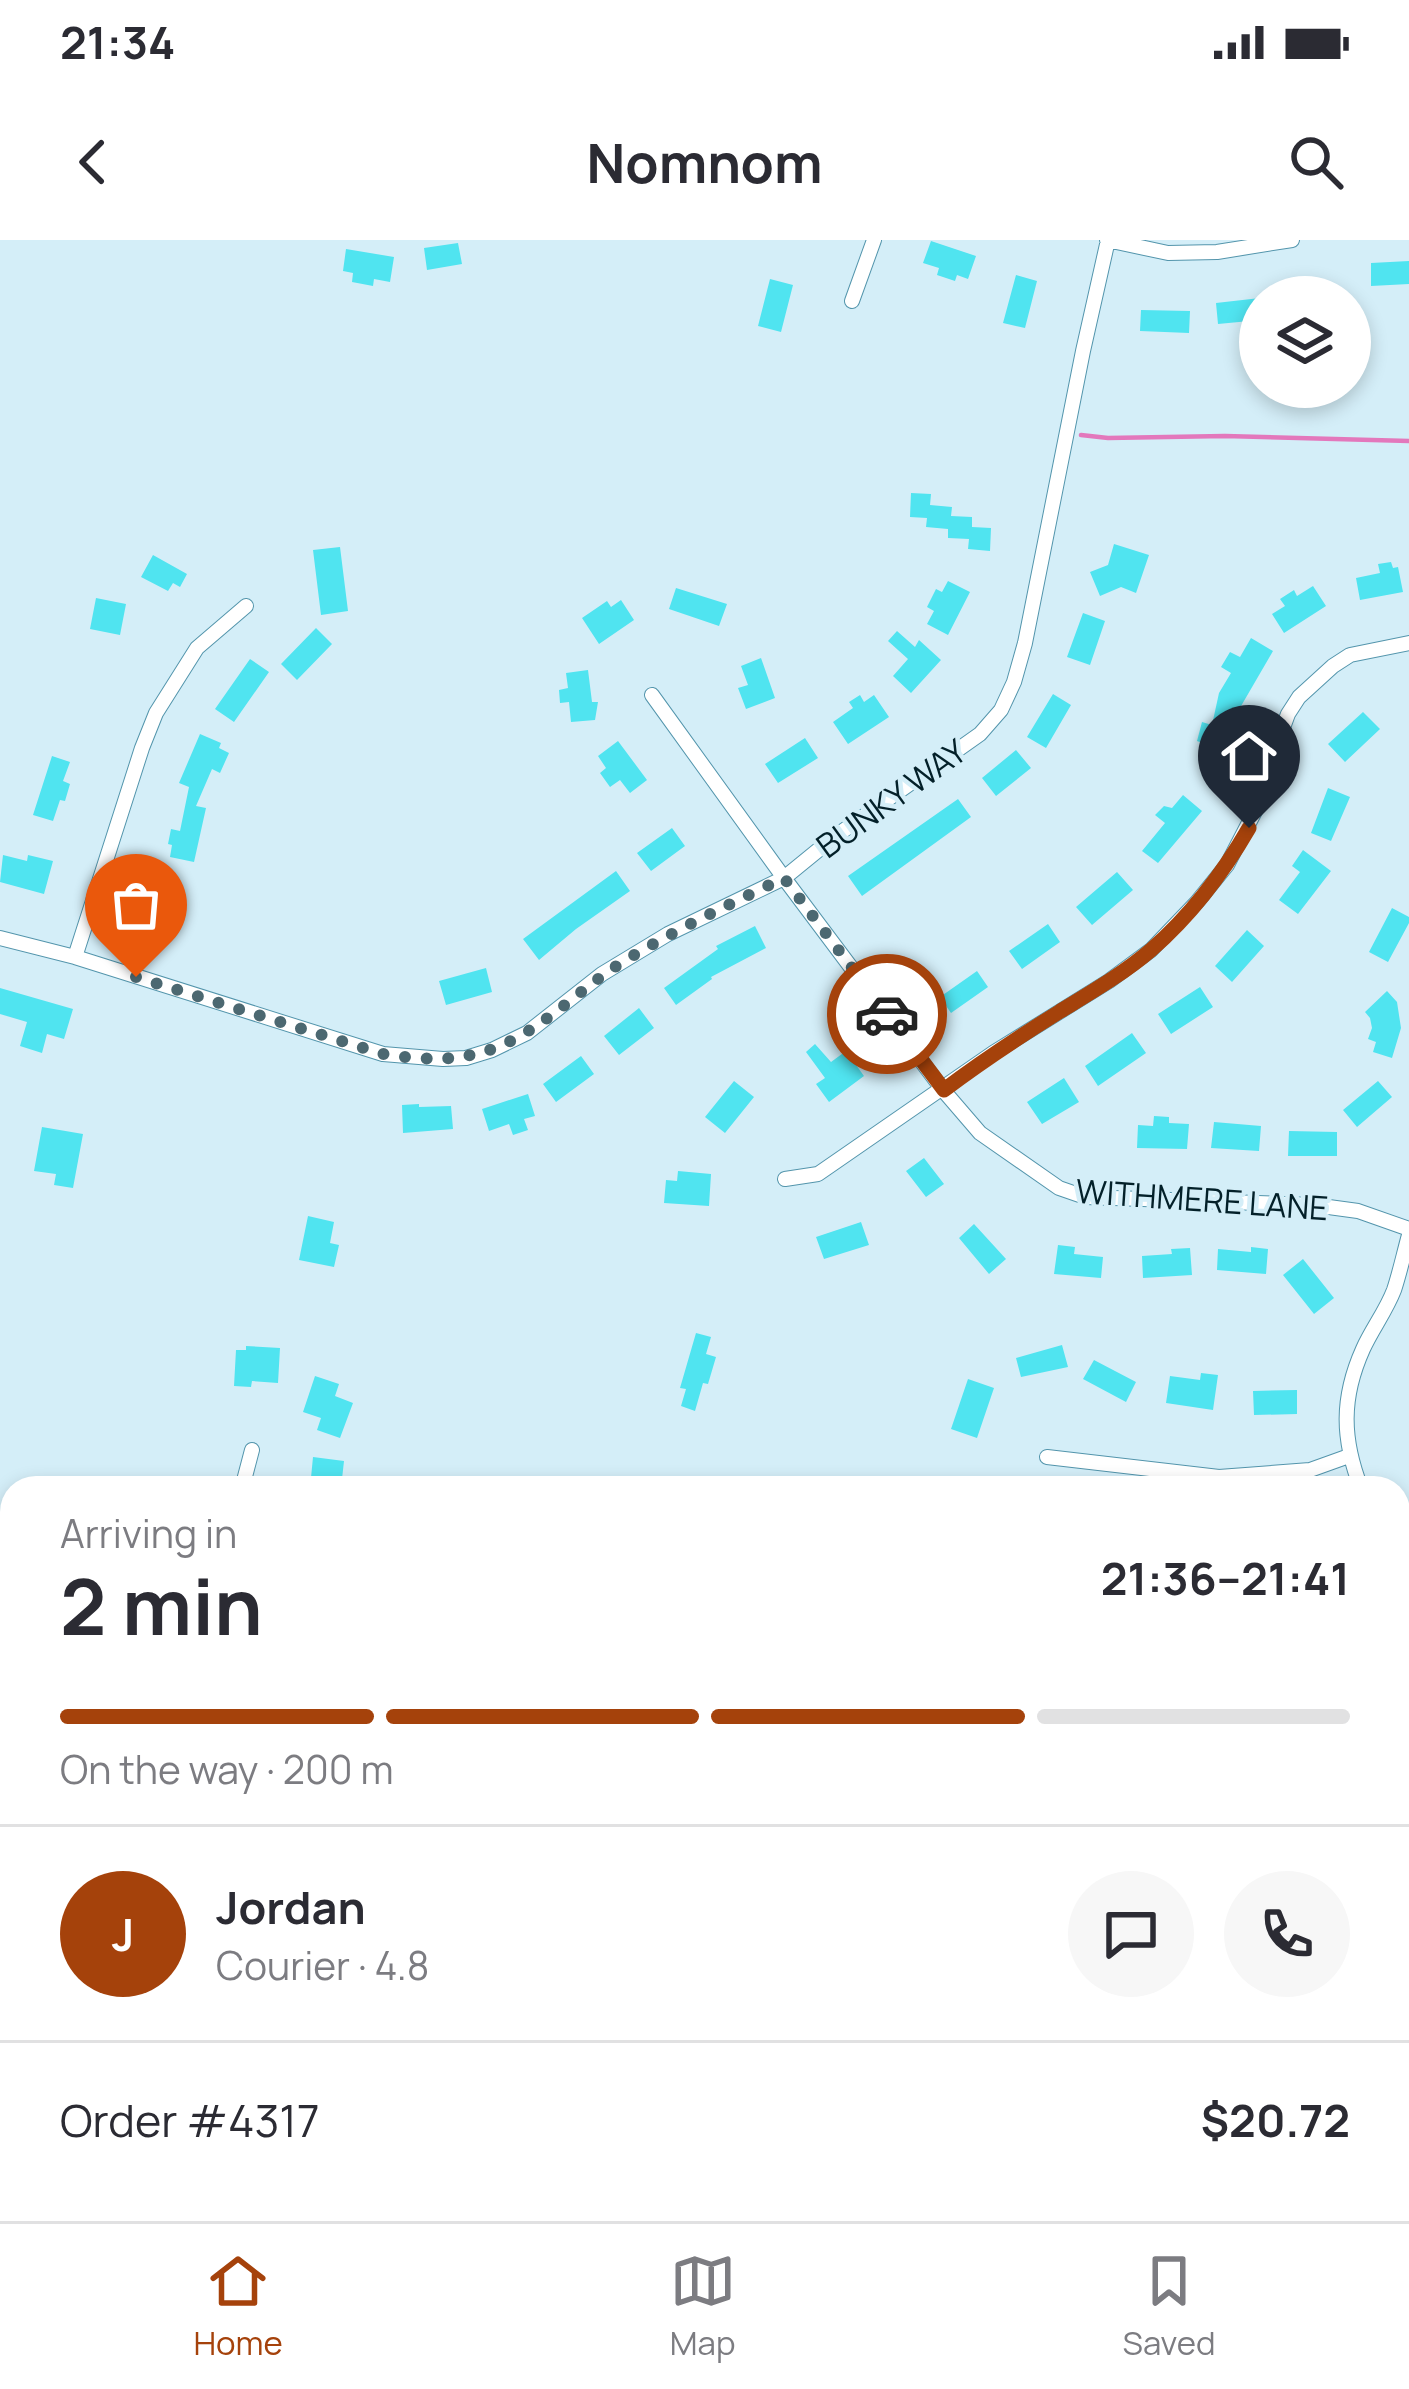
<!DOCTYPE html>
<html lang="en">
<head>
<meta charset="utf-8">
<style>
	:root { --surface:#fff; --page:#f7f7f7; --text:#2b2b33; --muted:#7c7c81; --line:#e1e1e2; --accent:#a5420b }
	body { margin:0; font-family:Manrope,sans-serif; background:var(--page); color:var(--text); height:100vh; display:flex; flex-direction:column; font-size:45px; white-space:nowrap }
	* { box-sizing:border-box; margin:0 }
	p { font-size:39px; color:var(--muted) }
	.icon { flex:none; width:66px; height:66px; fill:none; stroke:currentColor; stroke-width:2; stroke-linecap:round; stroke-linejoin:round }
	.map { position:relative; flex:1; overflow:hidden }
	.panel { position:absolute; left:0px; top:1236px; width:1410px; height:747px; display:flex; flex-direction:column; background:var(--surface); border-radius:36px 36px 0 0; box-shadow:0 6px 18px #0003 }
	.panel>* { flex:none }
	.buttons { position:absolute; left:1239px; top:36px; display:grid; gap:24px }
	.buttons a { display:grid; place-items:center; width:132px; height:132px; border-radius:50%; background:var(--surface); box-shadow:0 6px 18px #0003; font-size:60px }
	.pin { position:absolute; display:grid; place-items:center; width:102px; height:102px; color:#fff; margin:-123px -51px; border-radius:50% 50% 50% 0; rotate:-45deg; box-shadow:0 0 12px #0007 }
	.pin .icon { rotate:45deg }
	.courier { position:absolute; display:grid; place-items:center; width:120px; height:120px; margin:-60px; border:9px solid #a5420b; border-radius:50%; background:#fff; color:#222; box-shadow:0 3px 15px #0007 }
	.overview em { font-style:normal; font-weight:700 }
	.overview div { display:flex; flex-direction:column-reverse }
	.overview { display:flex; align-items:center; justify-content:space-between; height:204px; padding:0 60px }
	h1 { font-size:78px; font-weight:700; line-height:90px }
	.bar { display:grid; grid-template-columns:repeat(4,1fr); gap:18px 12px; align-content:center; height:144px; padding:0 60px }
	.bar i { height:15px; border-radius:9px; background:var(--line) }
	.bar .selected { background:var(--accent) }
	.bar p { grid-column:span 4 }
	.line { display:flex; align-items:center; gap:30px; padding:0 60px; border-top:3px solid var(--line) }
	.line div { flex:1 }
	.round { display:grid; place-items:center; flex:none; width:126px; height:126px; border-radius:63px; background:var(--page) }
	.status { display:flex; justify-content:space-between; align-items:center; height:84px; padding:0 60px; background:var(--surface); direction:ltr }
	.status svg { height:33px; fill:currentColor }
	header { display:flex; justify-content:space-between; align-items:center; height:156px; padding:0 60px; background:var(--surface); font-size:54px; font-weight:700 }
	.tabs { display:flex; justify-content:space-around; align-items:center; height:168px; border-top:3px solid var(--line); background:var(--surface); font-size:33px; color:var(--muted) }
	.tabs a { display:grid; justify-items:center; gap:6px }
	.tabs .selected { color:var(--accent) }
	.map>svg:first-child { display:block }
</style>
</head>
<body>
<div class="status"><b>21:34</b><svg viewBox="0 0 49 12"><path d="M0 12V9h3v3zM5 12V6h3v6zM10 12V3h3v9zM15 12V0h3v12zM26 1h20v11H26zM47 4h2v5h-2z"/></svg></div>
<header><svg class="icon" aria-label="back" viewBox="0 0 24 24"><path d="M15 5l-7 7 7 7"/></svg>Nomnom<svg class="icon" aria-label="search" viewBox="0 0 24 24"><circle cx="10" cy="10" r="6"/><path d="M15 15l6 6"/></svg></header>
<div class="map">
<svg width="1409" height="1981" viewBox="0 0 1409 1981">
	<rect width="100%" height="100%" fill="#d4eef8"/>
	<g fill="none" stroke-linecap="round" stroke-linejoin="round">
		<path stroke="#e378bc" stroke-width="4.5" d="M1081,195L1108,198L1225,196L1409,201"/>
	</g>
	<path fill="#50e4f0" d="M931,1L976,16L968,39L957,35L955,41L937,35L939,28L923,23Z
		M458,3L462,24L427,30L424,8Z
		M346,9L394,17L390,42L374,39L373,46L352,42L353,33L343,31Z
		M1409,21V44L1371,46V23Z
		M1016,35L1037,41L1025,88L1003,83Z
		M770,39L793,45L781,92L758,86Z
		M1260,58V80L1218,84L1216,63Z
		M1141,70L1190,71L1189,93L1140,91Z
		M911,253L931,254L930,265L952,267L951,276L972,277V287L991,288L990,311L968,309L969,299L948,298V289L926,287L927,278L910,277Z
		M1114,304L1149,315L1136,353L1121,347L1100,356L1090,332L1108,325Z
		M340,307L348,371L321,375L313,310Z
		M153,315L187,334L180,347L173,343L168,351L141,337Z
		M1391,322L1393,328L1398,327L1403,352L1360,360L1356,338L1380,333L1378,324Z
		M948,341L970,352L948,395L927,384L934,371L927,367L936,349L942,352Z
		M1313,346L1326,366L1284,393L1272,374L1285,366L1280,359L1294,350L1297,356Z
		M676,348L727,364L719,386L669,369Z
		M96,358L126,364L120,395L90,389Z
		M621,360L634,380L599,404L582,378L607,361L611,367Z
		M1083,373L1105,381L1090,425L1067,417Z
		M316,388L332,404L297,440L281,424Z
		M897,391L915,407L919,400L941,420L911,453L893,436L908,419L888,401Z
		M1251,398L1273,411L1237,473L1222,526L1200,521L1205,504L1197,501L1202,482L1212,485L1219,453L1231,433L1221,427L1230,412L1240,417Z
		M761,418L775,458L746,469L738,448L748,445L741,426Z
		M250,419L269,432L234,482L215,469Z
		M588,430L592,462H598L595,480L571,482L569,462L560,463L559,450L568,448L566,433Z
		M1053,454L1071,465L1046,508L1027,497Z
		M860,455L864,462L874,455L889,477L848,504L833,482L853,468L849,462Z
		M1363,472L1380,489L1345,522L1328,504Z
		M200,494L221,503L219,508L229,513L220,533L212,529L196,566L206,568L194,622L170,617L172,605L168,604L171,589L180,591L189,547L179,543Z
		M805,498L818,518L778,543L765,524Z
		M618,501L647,540L630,553L620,540L610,547L600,533L606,528L598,516Z
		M1016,510L1031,528L996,556L982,538Z
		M52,516L70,522L63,541L70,544L65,561L60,560L53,581L33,575Z
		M1328,548L1350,557L1331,601L1311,593Z
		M1183,555L1202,571L1158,623L1142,611L1165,583L1155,575L1164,566L1172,568Z
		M958,559L971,577L862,656L848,636Z
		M672,588L685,606L651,631L637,613Z
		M1303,610L1331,631L1298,674L1279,660L1300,632L1292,626Z
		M3,615L27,621L28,615L53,621L44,654L0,642Z
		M616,631L630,651L576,689L539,720L523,699Z
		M1117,632L1133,650L1092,685L1076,667Z
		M1392,668L1409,677V683L1388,722L1369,712Z
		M1048,684L1060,702L1022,729L1009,711Z
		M755,686L766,708L711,737L712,739L676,765L664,748L718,709L716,706Z
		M1247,690L1264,706L1232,742L1215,726Z
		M486,728L492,752L446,765L439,741Z
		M977,731L988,747L951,773L940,757Z
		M1200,747L1213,767L1171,794L1158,774Z
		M0,748L73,769L64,799L47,794L42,813L20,806L27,782L0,774Z
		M1387,751L1397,762L1401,788L1392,818L1373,812L1376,802L1368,799L1372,788L1370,778L1365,772Z
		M639,768L654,788L619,815L604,796Z
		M1132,793L1146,813L1098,846L1085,826Z
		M815,804L831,822L846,811L864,836L829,862L816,844L825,838L806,812Z
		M581,816L594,834L556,862L543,844Z
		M1064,838L1079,862L1042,884L1027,862Z
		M734,841L754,857L725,893L705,877Z
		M1378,841L1392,857L1357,887L1343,870Z
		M528,854L535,876L524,879L528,890L513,895L509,884L489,891L482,869Z
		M419,864V867L451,866L453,889L403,893L402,865Z
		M1154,876L1169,877V883L1189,884L1187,909L1137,908L1138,885L1153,886Z
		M1214,882L1261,886L1259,911L1211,908Z
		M42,887L83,894L73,948L54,945L56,934L34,931Z
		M1289,891L1337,892V916H1288Z
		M924,918L944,944L926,957L906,931Z
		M678,931L711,934L709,966L664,963L666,940L677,941Z
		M308,976L334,982L330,1003L339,1005L334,1027L299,1020Z
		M861,982L869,1005L824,1019L816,997Z
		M974,984L1006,1019L989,1034L959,998Z
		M1058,1005L1075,1007L1074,1014L1103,1017L1101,1038L1054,1034Z
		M1251,1007L1268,1009L1266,1034L1217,1030L1218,1009L1251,1012Z
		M1190,1008L1192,1035L1143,1038L1142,1016L1172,1014L1171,1009Z
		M1303,1019L1334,1058L1314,1074L1283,1035Z
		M696,1093L711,1097L706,1114L716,1117L708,1144L703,1143L695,1171L681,1166L686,1149L680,1148Z
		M1062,1105L1068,1127L1021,1137L1016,1118Z
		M246,1106L280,1108L278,1143L252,1141L251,1147L234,1146L236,1110H246Z
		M1094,1120L1136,1142L1126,1162L1083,1139Z
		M1201,1133L1218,1135L1213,1170L1166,1163L1170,1136L1200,1140Z
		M315,1136L339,1144L335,1156L353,1163L340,1198L317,1190L321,1178L303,1172Z
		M968,1139L994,1148L977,1198L951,1189Z
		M1297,1150V1174L1254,1175L1253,1151Z
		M313,1217L344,1221L341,1248H310Z"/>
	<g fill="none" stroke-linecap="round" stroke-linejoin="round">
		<g stroke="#5395ac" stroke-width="16">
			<path id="minor" d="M1107,0L1168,13L1217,12L1292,0
				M852,61L874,0
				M652,455L784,638L943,850L980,893L1059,948L1085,957L1314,965L1358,971L1409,989
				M0,698L75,717L383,814L443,819L466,818L492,810L527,793L602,734L668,694L784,638L833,598L980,494L1001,470L1014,442L1025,403L1083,111L1108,0
				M75,717L142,508L156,473L197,408L246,366
				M785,939L818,934L993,813L1109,741L1151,710L1197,662L1227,625L1265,552L1274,512L1288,474L1299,457L1333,426L1350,415L1409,403
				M1047,1217L1219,1237L1310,1230L1349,1216
				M242,1248L252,1210
				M1361,1248C1342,1199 1341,1158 1363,1109C1372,1089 1386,1071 1394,1050C1400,1032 1404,1013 1409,995
				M0,1302H12
				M1398,1599L1409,1657
				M1398,1953L1409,1944
				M290,1971L293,1981
				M680,1971L683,1981
				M979,1971L987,1981
				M1364,1981L1376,1971"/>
		</g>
		<use href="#minor" stroke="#fff" stroke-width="14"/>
	</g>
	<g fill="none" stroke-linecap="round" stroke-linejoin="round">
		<path stroke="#4c6871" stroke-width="12" stroke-dasharray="0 21.6" d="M136,737L383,814C460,826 500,816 562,767C582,752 600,736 621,723C673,691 728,665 784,638L887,774"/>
		<path stroke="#a5420b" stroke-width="15" d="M887,774L944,850C981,822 1019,797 1059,772C1090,753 1123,734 1151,710C1190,676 1223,633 1249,588"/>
	</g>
	<g text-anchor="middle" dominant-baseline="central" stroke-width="9" stroke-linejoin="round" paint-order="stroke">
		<g font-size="33" fill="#032029" stroke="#d4eef8">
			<text transform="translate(891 558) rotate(-36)">BUNKY WAY</text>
			<text transform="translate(1202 959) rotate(4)">WITHMERE LANE</text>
		</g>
	</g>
</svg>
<div class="buttons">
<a><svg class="icon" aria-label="layers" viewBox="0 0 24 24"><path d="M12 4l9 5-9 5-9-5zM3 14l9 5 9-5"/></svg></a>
</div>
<div class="pin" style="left:136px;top:737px;background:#ea580c"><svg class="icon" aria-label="bag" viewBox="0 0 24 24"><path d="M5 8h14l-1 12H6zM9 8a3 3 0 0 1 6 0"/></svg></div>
<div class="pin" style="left:1249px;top:588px;background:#1f2937"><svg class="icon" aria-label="home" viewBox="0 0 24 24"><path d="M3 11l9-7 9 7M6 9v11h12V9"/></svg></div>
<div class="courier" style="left:887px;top:774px"><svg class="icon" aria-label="car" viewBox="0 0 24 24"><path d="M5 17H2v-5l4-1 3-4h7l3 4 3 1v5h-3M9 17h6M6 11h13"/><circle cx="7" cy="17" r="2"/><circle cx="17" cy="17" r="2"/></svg></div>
<section class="panel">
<div class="overview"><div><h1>2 min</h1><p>Arriving in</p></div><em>21:36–21:41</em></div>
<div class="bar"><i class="selected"></i><i class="selected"></i><i class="selected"></i><i></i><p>On the way · 200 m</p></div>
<div class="line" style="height:216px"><b class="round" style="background:var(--accent);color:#fff">J</b><div><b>Jordan</b><p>Courier · 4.8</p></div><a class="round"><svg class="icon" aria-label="chat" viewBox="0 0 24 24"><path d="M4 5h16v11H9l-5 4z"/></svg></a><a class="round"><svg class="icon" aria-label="phone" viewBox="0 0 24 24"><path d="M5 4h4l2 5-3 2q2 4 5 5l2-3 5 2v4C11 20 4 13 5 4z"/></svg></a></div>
<div class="line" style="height:156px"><div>Order #4317</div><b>$20.72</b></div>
</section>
</div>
<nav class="tabs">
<a class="selected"><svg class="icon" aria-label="home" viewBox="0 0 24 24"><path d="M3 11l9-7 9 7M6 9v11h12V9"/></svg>Home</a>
<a><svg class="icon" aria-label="map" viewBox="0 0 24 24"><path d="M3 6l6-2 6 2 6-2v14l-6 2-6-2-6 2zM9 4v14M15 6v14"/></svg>Map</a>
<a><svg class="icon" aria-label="saved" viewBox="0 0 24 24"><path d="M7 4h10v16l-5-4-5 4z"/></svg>Saved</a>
</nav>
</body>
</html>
